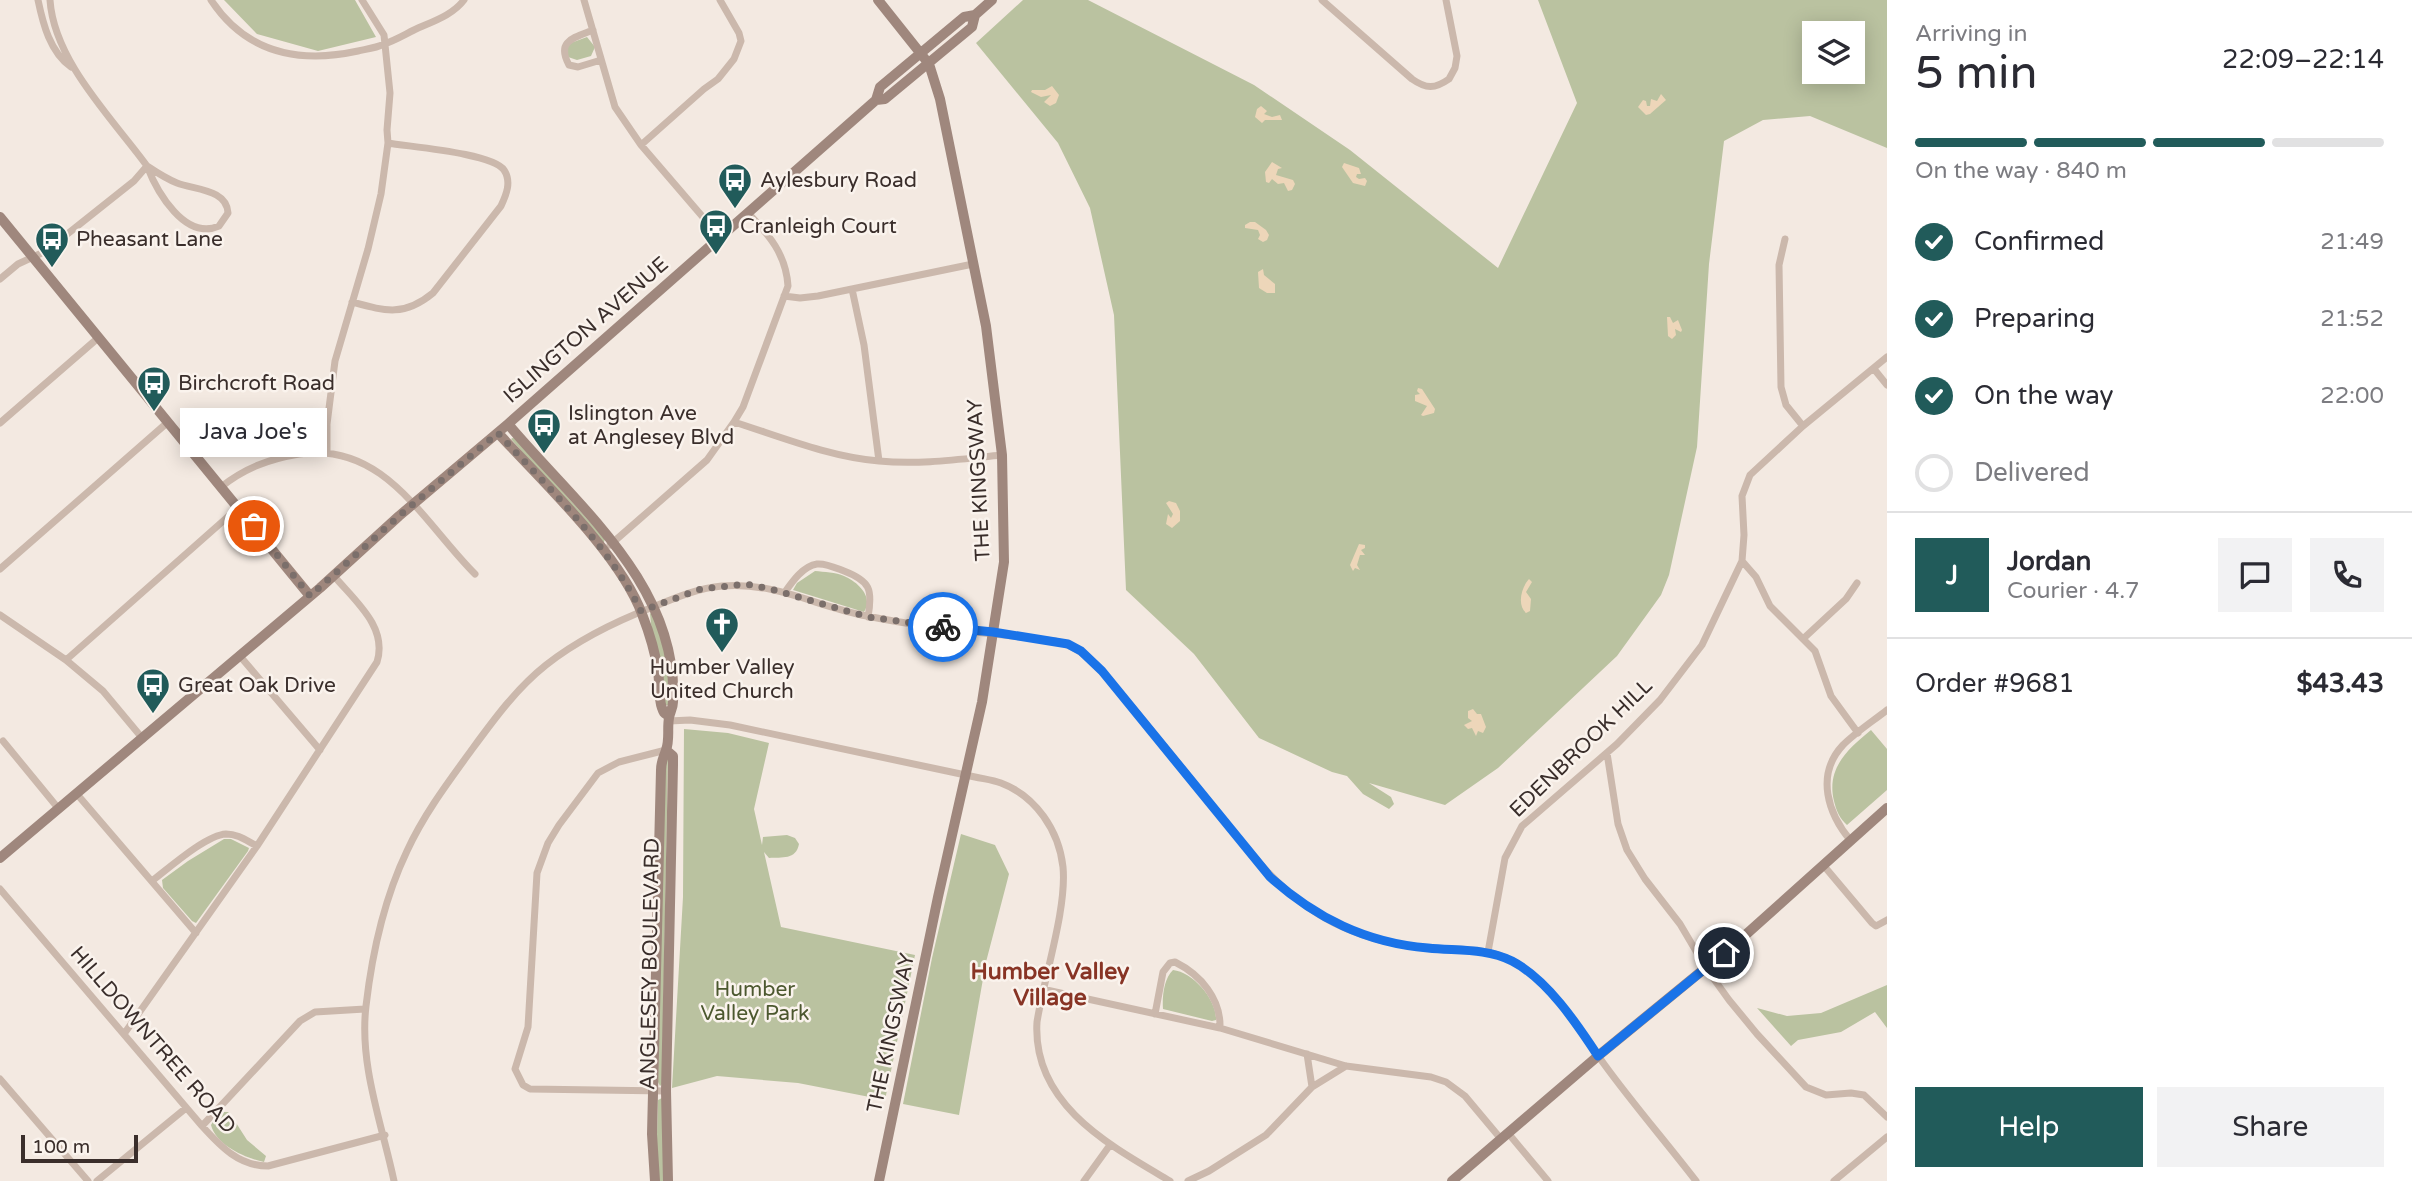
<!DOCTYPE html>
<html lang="en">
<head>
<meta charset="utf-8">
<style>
	:root { --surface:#fff; --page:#f2f2f3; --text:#2b2b33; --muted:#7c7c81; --line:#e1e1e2; --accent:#215b5a }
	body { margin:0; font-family:"Varela Round",sans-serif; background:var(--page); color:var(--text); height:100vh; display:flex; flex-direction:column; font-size:26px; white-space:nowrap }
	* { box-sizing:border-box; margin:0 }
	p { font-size:23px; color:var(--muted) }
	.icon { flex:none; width:38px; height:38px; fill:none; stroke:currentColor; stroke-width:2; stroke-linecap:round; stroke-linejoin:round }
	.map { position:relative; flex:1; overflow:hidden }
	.side { display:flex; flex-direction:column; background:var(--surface); width:525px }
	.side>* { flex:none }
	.tools { position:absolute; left:1802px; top:21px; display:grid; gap:14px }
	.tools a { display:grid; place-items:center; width:63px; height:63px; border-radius:0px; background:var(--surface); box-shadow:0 4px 18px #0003; font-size:35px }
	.scale { position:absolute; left:21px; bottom:18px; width:117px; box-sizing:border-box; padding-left:7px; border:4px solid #3a2e2b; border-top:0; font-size:19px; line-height:24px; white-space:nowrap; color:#3a2e2b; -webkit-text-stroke:5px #faf3ed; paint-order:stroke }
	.pin { position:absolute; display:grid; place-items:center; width:60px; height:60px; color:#fff; margin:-30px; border:4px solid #fff; border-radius:50%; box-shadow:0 2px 7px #0007 }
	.courier { position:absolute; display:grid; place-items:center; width:70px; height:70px; margin:-35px; border:5px solid #1a73e8; border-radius:50%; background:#fff; color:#222; box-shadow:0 2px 9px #0007 }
	.bubble { position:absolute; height:49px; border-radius:0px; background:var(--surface); box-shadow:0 4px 18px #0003; font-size:23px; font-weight:600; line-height:49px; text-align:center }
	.overview em { font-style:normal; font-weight:600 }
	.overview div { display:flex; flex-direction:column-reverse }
	.overview { display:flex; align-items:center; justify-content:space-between; height:119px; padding:0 28px }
	h1 { font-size:46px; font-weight:600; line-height:52px }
	.bar { display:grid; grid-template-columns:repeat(4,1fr); gap:10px 7px; align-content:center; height:84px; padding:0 28px }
	.bar i { height:9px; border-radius:5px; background:var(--line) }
	.bar .selected { background:var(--accent) }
	.bar p { grid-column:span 4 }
	.line { display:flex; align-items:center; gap:18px; padding:0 28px; border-top:2px solid var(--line) }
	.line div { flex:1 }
	.round { display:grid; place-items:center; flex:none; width:74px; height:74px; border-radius:0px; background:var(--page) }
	ol { padding:0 28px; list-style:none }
	li { display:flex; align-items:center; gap:21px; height:77px }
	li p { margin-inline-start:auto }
	li .icon { padding:7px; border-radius:50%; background:var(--accent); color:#fff; stroke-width:4 }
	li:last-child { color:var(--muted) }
	li i { width:38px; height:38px; border:4px solid var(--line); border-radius:50% }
	.cta { display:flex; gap:14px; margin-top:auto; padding:14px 28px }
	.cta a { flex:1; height:80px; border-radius:0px; background:var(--accent); color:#fff; font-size:28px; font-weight:600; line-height:80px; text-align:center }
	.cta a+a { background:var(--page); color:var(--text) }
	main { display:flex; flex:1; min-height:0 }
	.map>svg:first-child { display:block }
</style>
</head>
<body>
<main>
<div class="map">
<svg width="1887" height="1181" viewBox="0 0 1887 1181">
	<rect width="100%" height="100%" fill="#f3e9e1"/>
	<path fill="#bac2a0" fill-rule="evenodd" d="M224,0H355L376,37L318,51L257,34Z
		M1023,0H1088L1254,85L1350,150L1498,268L1577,103L1538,0H1887V148L1810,116L1763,120L1724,141L1709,264L1697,447L1669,575L1661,595L1617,656L1498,768L1445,805L1369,783L1391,797L1394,804L1389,809L1363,794L1347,776L1332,772L1259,738L1194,654L1126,590L1114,315L1090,208L1058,143L976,43ZM1815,33H1853V72H1815Z
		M587,37L595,47L591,56L577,60L568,57L566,53L568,44Z
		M514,437L605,539L604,542L601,543L511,439Z
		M815,571C824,572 836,572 844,576C858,582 874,597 864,612L793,590L797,583Z
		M652,612L666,653L671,705H665L651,624L650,614Z
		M684,729L728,733L769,743L754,809L762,845L763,837L787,835L795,838L799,844C796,860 782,857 769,858L764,852L781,927L915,955L885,1100L798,1083L717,1076L672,1088L683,897Z
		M1871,730L1887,749V790L1847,825C1840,819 1836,810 1834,801C1826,768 1848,749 1871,730Z
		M668,755L662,1084L660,1086L658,1082L664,761Z
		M961,834L995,845L1009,874L986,962L959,1115L903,1104L932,958Z
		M224,839H231L249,848L248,851L196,923L192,921L163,888L162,880L188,861Z
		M1173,970C1193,972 1217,1000 1216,1020L1212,1021L1163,1009C1162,997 1164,978 1173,970Z
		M1887,985V1028L1875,1012L1841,1032L1798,1040L1791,1046L1757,1008L1787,1016L1821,1013Z
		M662,1098L665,1181H658L656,1166L658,1100Z
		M219,1112H228L231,1115L247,1140L266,1156L264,1162C245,1158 216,1145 211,1125Z"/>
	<path fill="#edd6b9" d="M1052,86L1059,95L1056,103L1050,106L1044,102L1051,95L1041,97L1031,92L1032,90H1045Z
		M1661,94L1666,100L1650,114L1646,115L1638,107L1643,100L1646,101L1647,106H1650L1651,99L1657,101Z
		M1261,106L1267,111L1264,114L1272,117L1280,115L1282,120H1265L1262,123L1255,117L1257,109Z
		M1272,162L1282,168L1278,169L1276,175L1293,180L1295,184L1292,190L1288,191L1284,183L1278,184L1272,179L1269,183L1266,182L1265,172Z
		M1344,163L1359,168L1361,174H1357L1356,177L1359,179L1365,178L1367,181L1365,186L1353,183L1342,167Z
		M1250,222H1255L1266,230L1269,235L1267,240L1263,242L1258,239L1260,235L1258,230L1245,228V225Z
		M1263,269L1264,275L1275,284V293H1267L1259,288L1258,272Z
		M1667,317H1670L1673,323L1678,320L1682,330L1681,332L1675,329L1676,335L1672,339L1668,336Z
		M1418,388L1422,389L1435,409L1434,413L1423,416L1421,415L1427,406L1415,401V395L1420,394L1417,391Z
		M1169,501L1176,503L1180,511V521L1172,528L1166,524L1168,514L1171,518L1173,514L1166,503Z
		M1359,544L1365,545V548L1361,550L1365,555H1360L1357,565L1360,570L1355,568L1353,571L1350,565Z
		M1529,579L1532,582L1526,592L1531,599L1530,611L1526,613C1517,605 1521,588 1529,579Z
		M1473,709L1477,714H1481L1486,727L1483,733L1478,731L1476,736L1472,728L1468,729L1464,725L1472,721L1468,718V711Z"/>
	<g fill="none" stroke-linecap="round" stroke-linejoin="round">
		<path stroke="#cbb8ac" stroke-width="7" d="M38,0C43,24 50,52 71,67
			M211,0C246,53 298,64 358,51C367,49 376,48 384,44C394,41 404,35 414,30C431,22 452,16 464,0
			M584,0L615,107L641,145L720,237
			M1322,0L1412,79C1426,89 1435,89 1449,79L1455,68L1457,56L1446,0
			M593,30C573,38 556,41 569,65L578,67L601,60
			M641,145L704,89L718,79L734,59L741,41L739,33L720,0
			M1785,239L1779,265L1781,387L1786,405L1803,426
			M0,279L18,264L46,251L134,181L147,166C156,172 167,179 177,183C195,190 227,189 228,213L219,226C185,241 157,192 147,166C112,118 54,61 50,0
			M852,289L864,345L879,461
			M784,296L800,298L818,296L973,264
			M352,302C385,311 404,317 433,293L501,206C506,195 512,182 504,170C492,153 411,147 388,143
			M1874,369L1887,385
			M734,422C781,437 830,457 879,461C920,465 961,459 1002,455
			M0,423L98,338
			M327,451V424L335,361L368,249L381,194L388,143L387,130L390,93L384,35L362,0
			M221,487C245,468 269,459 299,454C384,441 423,522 475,574
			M610,545L707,460L734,422L743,407L788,286C786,254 769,235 748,213
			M1742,561L1756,577L1770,606L1815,651L1831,696L1858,733
			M0,569L168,422
			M785,592C792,582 803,566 817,564C826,563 836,568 844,571C870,581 873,589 868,617
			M0,615L66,660L103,691L143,739
			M1804,638L1846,599L1857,583
			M239,655L320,750
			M66,660L239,507
			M669,721L690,720L730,725L975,777C984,779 993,780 1001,783C1036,796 1059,831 1063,867C1067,909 1044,977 1037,1022C1032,1104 1109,1145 1170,1181
			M3,741L58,808
			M1607,753L1618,824L1627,850L1645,879L1680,924L1706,968L1729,1000L1757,1034L1806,1087L1826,1095L1851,1093L1864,1095L1887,1117
			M76,793L196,933
			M1851,841C1828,814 1815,775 1843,745C1856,732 1873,721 1887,710
			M1824,866L1872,923L1876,926L1887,920
			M152,881C169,868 206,835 226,834C238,834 247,841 257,846
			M0,889L202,1126C221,1147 239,1166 268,1166L385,1135
			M1488,952L1505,858L1522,826L1617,744L1660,700L1702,645L1742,561L1744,535L1742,496L1750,475L1803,426L1887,357
			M1042,989L1220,1028L1346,1066L1431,1077L1446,1082L1465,1096L1501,1139
			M1155,1014L1163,972L1170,963L1175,962C1201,975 1221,999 1220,1028
			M124,1034L257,846L377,662C388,627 355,601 334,576
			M0,1079L88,1181
			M1312,1087L1346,1066
			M666,1091L530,1089L523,1085L515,1069L528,1027L537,873L548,843L559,825L598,773L619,762L666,750
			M202,1126L300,1021L315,1012L365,1009
			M1508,1133L1548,1181
			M97,1181L186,1108
			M394,1181C382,1124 359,1065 366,1006C372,954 384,899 407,851C424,814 449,781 473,748C495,718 517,688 546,665C579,639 614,622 653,607C675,598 698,588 722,586C773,581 818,607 867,616C929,629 993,633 1055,641C1081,647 1094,662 1111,682C1148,725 1183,770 1219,814C1246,847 1271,881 1306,906C1342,932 1386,945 1430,948C1452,950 1478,948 1499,955C1547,973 1575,1025 1604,1064C1633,1104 1666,1142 1696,1181
			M1084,1181L1110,1145
			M1188,1181L1209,1171L1266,1135L1312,1087L1307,1054
			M1834,1181L1887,1137"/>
		<path stroke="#9f877d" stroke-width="10" d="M878,0L929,64L940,99L986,326L1002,455L1004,562L982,702L938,897L879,1181
			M876,100L880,87L964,17L975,15L992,0
			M0,217L310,596
			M508,424C576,505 679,585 673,702C673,708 670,712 669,718C667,728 670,740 666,750C664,757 661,761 661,770L652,1134L655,1181
			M498,433C542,481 620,554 642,614C649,632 655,651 658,671C660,683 658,697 662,708C664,714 664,713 669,716
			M666,750L673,756V765L666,1091L668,1181
			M0,858L320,588L399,516L508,424L876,100L885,99L972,27L975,15
			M1452,1181L1598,1056L1742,938L1887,808"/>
	</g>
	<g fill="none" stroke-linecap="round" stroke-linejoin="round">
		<path stroke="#7b6f6b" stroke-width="7" stroke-dasharray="0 12.6" d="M254,526L310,596L399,516L498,433C549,489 607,543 641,611L701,589L746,584L771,589L868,617L943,627"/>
		<path stroke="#1a73e8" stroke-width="9" d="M943,627L993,632L1068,644L1081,651L1102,671L1270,877C1316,918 1366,943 1428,948C1457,951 1486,948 1512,961C1547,979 1577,1024 1598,1056L1724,953"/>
	</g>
	<defs>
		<g id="bus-pin" transform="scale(1.75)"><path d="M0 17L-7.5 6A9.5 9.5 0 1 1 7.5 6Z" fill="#215b5a" stroke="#faf3ed"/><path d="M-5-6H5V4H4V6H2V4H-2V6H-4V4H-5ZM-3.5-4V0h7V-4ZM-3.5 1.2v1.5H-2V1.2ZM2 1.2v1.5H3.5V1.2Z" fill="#fff"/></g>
		<g id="church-pin" transform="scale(1.75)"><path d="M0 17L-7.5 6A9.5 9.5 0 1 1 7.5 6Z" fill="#215b5a" stroke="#faf3ed"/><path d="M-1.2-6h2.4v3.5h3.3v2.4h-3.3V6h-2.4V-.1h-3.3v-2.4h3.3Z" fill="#fff"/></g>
	</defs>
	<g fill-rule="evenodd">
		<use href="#bus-pin" x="735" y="180"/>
		<use href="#bus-pin" x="716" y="226"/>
		<use href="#bus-pin" x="52" y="239"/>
		<use href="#bus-pin" x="154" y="383"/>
		<use href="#bus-pin" x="544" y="425"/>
		<use href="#church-pin" x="722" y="624"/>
		<use href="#bus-pin" x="153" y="685"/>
	</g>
	<g text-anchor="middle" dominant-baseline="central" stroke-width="5" stroke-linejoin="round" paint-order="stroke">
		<g font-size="21" fill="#3a2e2b" stroke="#faf3ed" text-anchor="start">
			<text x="760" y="180">Aylesbury Road</text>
			<text x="740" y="226">Cranleigh Court</text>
			<text x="76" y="239">Pheasant Lane</text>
			<text x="178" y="383">Birchcroft Road</text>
			<text x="568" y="413">Islington Ave<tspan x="568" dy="24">at Anglesey Blvd</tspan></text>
			<text x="722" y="667" text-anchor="middle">Humber Valley<tspan x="722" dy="24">United Church</tspan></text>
			<text x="178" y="685">Great Oak Drive</text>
		</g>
		<g font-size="21" fill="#3a2e2b" stroke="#faf3ed">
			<text transform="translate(586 330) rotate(-41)">ISLINGTON AVENUE</text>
			<text transform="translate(979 480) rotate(-93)">THE KINGSWAY</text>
			<text transform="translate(1581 748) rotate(-44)">EDENBROOK HILL</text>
			<text transform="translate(650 964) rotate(-89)">ANGLESEY BOULEVARD</text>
			<text transform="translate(891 1033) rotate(-78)">THE KINGSWAY</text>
			<text transform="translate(153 1040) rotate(49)">HILLDOWNTREE ROAD</text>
		</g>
		<g font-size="21" fill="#4c582f" stroke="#faf3ed">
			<text x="755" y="989">Humber<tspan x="755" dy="24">Valley Park</tspan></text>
		</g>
		<g font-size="23" font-weight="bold" fill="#883425" stroke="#faf3ed">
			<text x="1050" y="972">Humber Valley<tspan x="1050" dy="26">Village</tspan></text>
		</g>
	</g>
</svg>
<div class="tools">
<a><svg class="icon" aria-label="layers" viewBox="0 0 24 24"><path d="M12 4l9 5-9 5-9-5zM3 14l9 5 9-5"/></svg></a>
</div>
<div class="scale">100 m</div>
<div class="pin" style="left:254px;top:526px;background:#ea580c"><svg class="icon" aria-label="bag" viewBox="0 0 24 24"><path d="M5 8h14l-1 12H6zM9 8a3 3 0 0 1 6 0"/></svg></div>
<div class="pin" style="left:1724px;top:953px;background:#1f2937"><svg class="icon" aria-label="home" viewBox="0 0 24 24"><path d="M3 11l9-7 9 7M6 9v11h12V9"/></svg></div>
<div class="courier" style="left:943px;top:627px"><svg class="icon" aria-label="bike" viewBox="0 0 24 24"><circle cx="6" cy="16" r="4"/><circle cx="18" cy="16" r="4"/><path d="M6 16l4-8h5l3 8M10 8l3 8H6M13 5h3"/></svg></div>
<div class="bubble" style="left:180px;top:408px;width:147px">Java Joe's</div>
</div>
<section class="side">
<div class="overview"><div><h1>5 min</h1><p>Arriving in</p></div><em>22:09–22:14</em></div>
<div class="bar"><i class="selected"></i><i class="selected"></i><i class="selected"></i><i></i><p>On the way · 840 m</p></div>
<ol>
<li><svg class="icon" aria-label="check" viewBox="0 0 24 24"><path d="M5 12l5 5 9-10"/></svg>Confirmed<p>21:49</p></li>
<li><svg class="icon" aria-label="check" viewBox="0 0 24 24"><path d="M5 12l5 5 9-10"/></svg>Preparing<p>21:52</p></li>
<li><svg class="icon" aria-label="check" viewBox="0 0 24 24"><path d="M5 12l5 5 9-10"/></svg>On the way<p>22:00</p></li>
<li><i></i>Delivered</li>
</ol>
<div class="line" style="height:126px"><b class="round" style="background:var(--accent);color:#fff">J</b><div><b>Jordan</b><p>Courier · 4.7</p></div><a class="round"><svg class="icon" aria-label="chat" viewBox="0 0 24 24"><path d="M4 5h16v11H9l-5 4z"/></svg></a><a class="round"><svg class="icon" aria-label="phone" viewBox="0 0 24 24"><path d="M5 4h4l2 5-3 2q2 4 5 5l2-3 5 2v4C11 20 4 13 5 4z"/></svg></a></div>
<div class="line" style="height:91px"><div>Order #9681</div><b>$43.43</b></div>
<div class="cta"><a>Help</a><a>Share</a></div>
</section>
</main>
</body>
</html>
